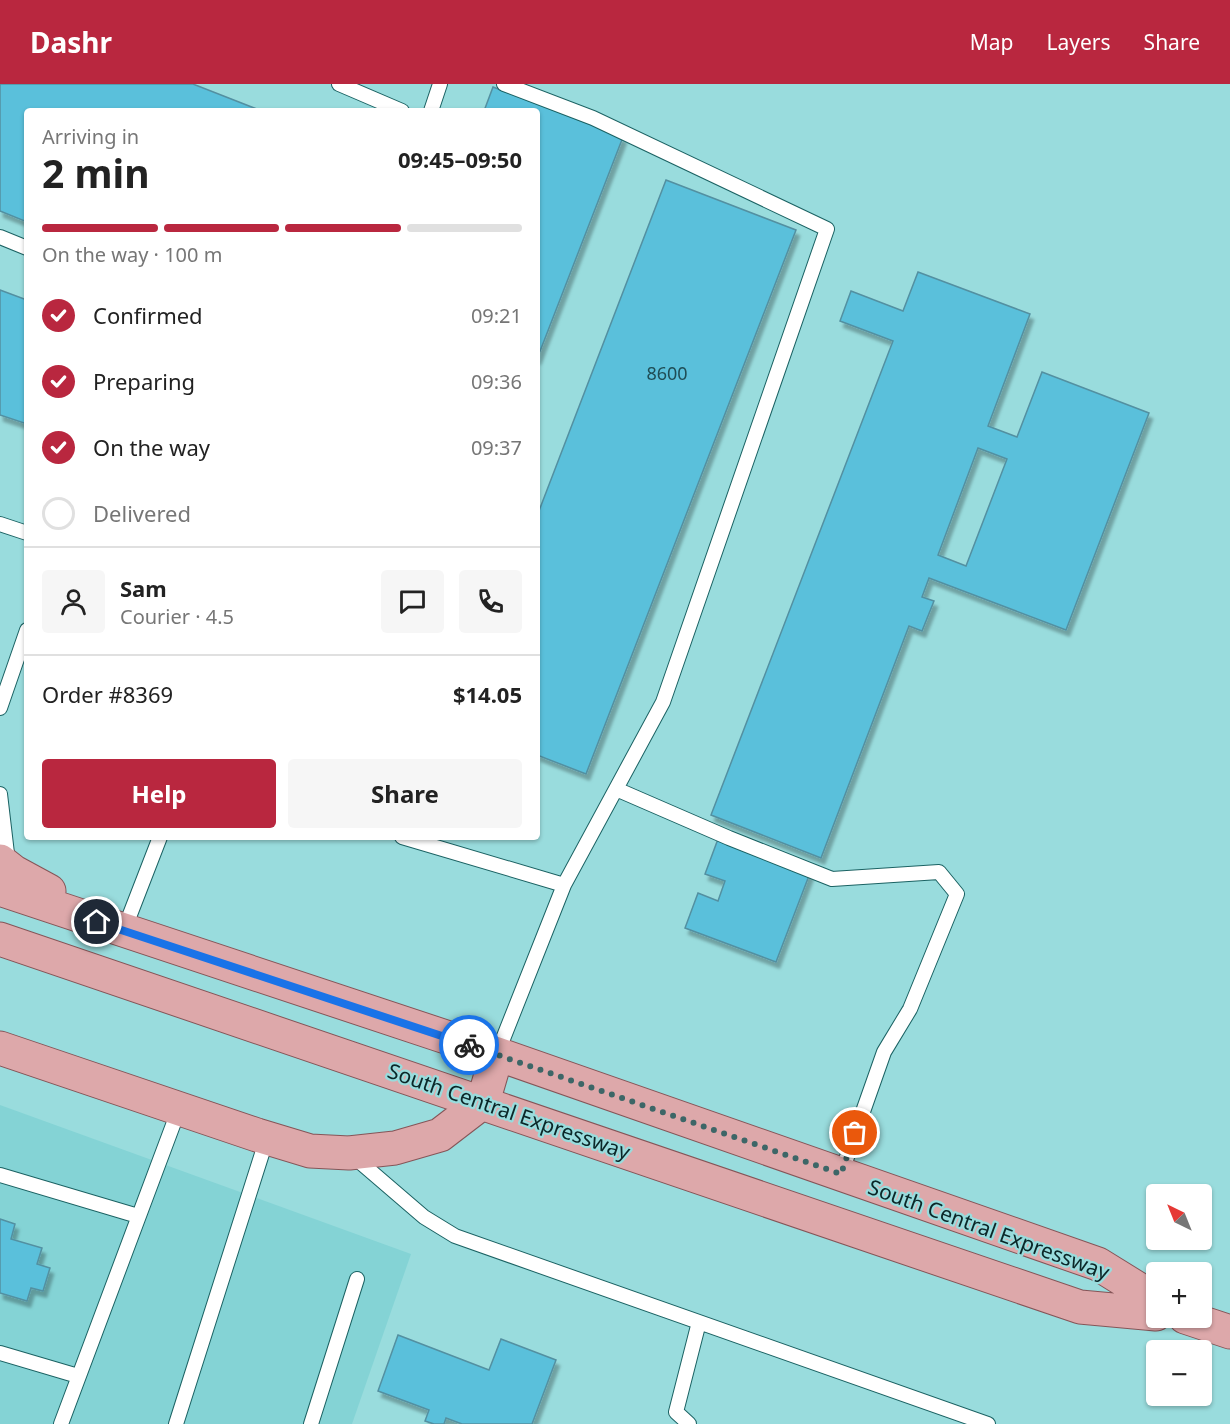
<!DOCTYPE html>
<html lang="en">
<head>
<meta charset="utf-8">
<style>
	:root { --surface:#fff; --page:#f6f6f6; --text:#222; --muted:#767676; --line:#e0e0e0; --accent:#b9273f }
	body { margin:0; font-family:"Noto Sans",sans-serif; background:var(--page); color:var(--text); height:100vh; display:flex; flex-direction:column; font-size:22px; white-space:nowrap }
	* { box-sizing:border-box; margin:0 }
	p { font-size:20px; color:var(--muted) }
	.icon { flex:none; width:33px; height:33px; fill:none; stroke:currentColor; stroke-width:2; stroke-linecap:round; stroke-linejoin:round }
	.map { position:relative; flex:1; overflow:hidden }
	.sheet { position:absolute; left:24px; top:24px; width:516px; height:732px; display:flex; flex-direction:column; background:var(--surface); border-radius:6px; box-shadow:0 2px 4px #0004 }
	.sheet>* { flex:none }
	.needle { width:39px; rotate:317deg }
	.fabs { position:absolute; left:1146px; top:1100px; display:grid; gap:12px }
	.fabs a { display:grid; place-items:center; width:66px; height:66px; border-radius:6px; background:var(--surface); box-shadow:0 2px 4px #0004; font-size:30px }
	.pin { position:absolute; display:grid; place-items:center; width:51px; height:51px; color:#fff; margin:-26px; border:3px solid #fff; border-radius:50%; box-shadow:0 2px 6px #0007 }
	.courier { position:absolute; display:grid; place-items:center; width:60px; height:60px; margin:-30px; border:4px solid #1a73e8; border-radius:50%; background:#fff; color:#222; box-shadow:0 2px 8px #0007 }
	.head em { font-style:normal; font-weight:700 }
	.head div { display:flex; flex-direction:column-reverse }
	.head { display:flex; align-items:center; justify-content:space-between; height:102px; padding:0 18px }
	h1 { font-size:39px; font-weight:700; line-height:45px }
	.bar { display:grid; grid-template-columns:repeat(4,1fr); gap:9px 6px; align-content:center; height:72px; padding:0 18px }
	.bar i { height:8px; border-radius:4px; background:var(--line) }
	.bar .selected { background:var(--accent) }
	.bar p { grid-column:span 4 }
	.line { display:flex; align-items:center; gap:15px; padding:0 18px; border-top:2px solid var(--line) }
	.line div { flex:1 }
	.round { display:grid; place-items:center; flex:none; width:63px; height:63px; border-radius:6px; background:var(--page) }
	ol { padding:0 18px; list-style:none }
	li { display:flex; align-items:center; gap:18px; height:66px }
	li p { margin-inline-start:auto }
	li .icon { padding:6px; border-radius:50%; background:var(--accent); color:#fff; stroke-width:4 }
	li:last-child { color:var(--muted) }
	li i { width:33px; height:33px; border:3px solid var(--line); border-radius:50% }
	.primary-button { display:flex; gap:12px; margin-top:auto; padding:12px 18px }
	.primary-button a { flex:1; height:69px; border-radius:6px; background:var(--accent); color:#fff; font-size:24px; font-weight:700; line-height:69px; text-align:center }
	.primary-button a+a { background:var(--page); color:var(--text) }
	header { display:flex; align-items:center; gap:36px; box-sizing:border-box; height:84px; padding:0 30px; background:var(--accent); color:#fff }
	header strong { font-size:28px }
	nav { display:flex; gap:33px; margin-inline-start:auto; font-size:21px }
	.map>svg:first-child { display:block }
</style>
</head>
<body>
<header>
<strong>Dashr</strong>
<nav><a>Map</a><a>Layers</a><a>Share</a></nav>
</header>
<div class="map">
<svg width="1230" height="1340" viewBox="0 0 1230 1340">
	<defs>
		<filter id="shadow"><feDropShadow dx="3.5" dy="6" stdDeviation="1.5" flood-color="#0004"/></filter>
	</defs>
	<rect width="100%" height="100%" fill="#99dcdd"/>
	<path fill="#84d3d5" d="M0,1021L411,1170L352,1340H0Z"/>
	<path fill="#5ac0db" stroke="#5390a1" stroke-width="1.5" fill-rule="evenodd" filter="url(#shadow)" d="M0,0H193L262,27H27V138L0,127Z
		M493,3L623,53L537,275V27H484Z
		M666,96L796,146L586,690L537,671V432Z
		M918,188L1030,230L988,342L1017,353L1042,288L1149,329L1066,546L929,494L922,513L934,517L922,547L909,542L821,774L711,731L893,257L840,237L851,207L903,227ZM978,364L1007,375L966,482L938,471Z
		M0,206L27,216V340L0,331Z
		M718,755L810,789L776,878L685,844L698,809L718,817L725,797L705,790Z
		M0,1135L15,1140L11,1155L42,1164L37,1180L50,1184L43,1207L31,1204L27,1217L0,1209Z
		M398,1251L489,1286L501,1255L556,1276L532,1340H462L446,1334L444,1340H434L425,1337L429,1326L378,1307Z"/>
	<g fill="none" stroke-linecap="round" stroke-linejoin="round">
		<g stroke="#1b6263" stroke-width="16">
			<path id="service" d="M339,0L402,27
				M431,27L440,0
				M0,153L27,164
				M0,440L27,449
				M0,624L27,546
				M616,705L729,754L832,795L939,788L957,810L910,925L884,968L841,1090
				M0,710L8,778
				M402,753L564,801
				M124,846L160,753
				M497,970L564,801L663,618L827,145L593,34L504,0
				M353,1072L424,1133L455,1152L988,1340
				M0,1091L138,1132
				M0,1269L78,1292
				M61,1340L179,1025
				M176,1340L267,1054
				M311,1340L357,1195
				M689,1340L676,1328L699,1238"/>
		</g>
		<g stroke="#855558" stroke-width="35">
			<path id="primary" d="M0,777L14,788L49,807
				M0,805L497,970L1098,1180L1156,1216
				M0,855L1080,1223L1156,1230
				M0,964L257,1051L310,1067L349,1069L395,1064L440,1051L483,1018L497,970
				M1185,1233L1230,1248"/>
		</g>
		<use href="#service" stroke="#fff" stroke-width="14"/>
		<use href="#primary" stroke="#dda8aa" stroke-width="33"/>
	</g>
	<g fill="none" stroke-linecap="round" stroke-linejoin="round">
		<path stroke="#3d6667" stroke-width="6" stroke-dasharray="0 10.8" d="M469,961L841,1090L855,1049"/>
		<path stroke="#1a73e8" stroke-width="8" d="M97,838L469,961"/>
	</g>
	<g text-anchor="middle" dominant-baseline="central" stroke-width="4.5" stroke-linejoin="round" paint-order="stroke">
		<g font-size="18" fill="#1f4d55">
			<text x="667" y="289">8600</text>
		</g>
		<g font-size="21" fill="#0b2728" stroke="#99dcdd">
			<text transform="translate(509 1027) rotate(19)">South Central Expressway</text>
			<text transform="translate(989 1145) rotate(20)">South Central Expressway</text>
		</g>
	</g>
</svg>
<div class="fabs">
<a><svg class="needle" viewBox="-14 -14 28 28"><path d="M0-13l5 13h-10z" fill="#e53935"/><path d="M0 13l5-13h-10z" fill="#767676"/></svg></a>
<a>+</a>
<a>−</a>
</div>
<div class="pin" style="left:855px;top:1049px;background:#ea580c"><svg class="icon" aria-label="bag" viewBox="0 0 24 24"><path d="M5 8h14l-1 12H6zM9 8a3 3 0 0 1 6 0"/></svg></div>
<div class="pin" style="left:97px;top:838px;background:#1f2937"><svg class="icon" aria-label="home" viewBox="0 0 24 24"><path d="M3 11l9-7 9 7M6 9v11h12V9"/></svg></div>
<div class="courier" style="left:469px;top:961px"><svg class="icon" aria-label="bike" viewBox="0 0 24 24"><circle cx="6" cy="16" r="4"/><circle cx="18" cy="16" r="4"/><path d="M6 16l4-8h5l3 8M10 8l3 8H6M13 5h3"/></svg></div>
<section class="sheet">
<div class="head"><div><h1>2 min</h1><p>Arriving in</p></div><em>09:45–09:50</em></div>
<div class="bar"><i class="selected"></i><i class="selected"></i><i class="selected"></i><i></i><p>On the way · 100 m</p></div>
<ol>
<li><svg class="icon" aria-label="check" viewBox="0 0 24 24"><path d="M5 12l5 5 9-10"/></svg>Confirmed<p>09:21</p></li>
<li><svg class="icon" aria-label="check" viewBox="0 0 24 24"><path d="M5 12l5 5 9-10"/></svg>Preparing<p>09:36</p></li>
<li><svg class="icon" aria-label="check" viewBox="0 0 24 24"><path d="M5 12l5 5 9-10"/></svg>On the way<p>09:37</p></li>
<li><i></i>Delivered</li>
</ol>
<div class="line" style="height:108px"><a class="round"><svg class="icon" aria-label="person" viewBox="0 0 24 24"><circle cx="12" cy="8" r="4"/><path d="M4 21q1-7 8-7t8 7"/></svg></a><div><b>Sam</b><p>Courier · 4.5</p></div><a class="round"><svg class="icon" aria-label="chat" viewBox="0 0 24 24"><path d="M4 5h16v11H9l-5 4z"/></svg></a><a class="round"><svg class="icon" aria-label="phone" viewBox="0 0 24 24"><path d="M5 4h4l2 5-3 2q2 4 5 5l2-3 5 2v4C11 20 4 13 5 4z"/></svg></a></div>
<div class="line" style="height:78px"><div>Order #8369</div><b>$14.05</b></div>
<div class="primary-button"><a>Help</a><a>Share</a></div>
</section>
</div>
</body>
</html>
